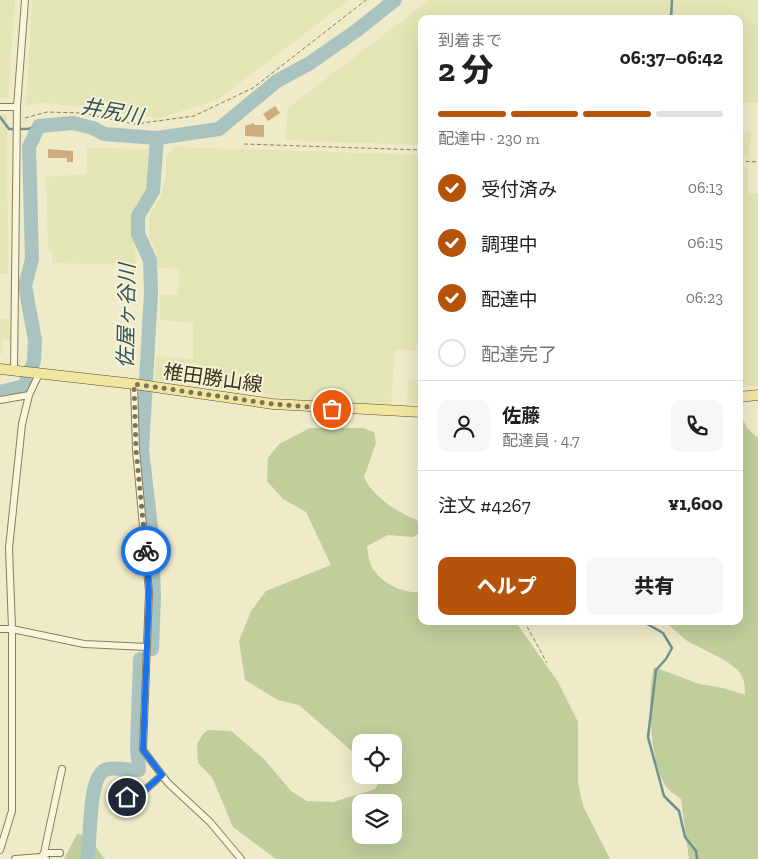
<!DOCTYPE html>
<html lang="ja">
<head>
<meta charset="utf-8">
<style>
	:root { --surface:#fff; --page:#f6f6f6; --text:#202124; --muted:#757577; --line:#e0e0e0; --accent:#b45309 }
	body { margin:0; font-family:"Zilla Slab","Noto Sans JP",serif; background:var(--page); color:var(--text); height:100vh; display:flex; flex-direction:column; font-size:19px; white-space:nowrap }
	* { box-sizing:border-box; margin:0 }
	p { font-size:16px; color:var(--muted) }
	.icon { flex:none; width:28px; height:28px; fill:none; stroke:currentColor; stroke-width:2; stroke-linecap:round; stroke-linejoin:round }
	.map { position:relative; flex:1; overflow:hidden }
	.side { position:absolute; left:418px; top:15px; width:325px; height:610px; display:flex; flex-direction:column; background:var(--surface); border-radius:10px; box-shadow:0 5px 20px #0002 }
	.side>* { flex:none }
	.buttons { position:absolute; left:352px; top:734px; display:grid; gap:10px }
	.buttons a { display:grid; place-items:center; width:50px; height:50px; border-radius:10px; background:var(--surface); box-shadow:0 5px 20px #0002; font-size:25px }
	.pin { position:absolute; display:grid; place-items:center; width:42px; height:42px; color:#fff; margin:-21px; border:2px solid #fff; border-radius:50%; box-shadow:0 1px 5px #0007 }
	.courier { position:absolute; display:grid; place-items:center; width:50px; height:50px; margin:-25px; border:4px solid #1a73e8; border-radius:50%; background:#fff; color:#222; box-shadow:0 1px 6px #0007 }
	.head em { font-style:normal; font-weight:800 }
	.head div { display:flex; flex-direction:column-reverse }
	.head { display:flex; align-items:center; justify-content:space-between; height:85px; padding:0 20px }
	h1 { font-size:32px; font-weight:800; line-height:38px }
	.bar { display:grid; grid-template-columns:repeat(4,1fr); gap:8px 5px; align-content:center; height:60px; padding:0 20px }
	.bar i { height:6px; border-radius:4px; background:var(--line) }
	.bar .current { background:var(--accent) }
	.bar p { grid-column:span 4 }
	.line { display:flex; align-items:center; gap:12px; padding:0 20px; border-top:1px solid var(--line) }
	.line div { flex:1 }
	.round { display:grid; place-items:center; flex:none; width:52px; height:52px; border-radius:10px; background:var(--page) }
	ol { padding:0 20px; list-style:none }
	li { display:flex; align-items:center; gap:15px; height:55px }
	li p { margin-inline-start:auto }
	li .icon { padding:5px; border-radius:50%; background:var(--accent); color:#fff; stroke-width:4 }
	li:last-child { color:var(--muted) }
	li i { width:28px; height:28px; border:2px solid var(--line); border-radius:50% }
	.primary-button { display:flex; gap:10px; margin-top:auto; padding:10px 20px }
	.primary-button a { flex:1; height:58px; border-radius:10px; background:var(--accent); color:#fff; font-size:20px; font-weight:800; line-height:58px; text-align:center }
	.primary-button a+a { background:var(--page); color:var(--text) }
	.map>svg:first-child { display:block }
</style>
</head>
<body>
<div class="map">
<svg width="758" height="859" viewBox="0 0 758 859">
	<rect width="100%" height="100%" fill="#efeac8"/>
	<path fill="#e4e5b5" d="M0,0H15L8,98H0Z
		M32,0H349L217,100L158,118L41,102L26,107Z
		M429,0H758V103L739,102V19H421V145L285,140L288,108Z
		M0,114H7L8,274H0Z
		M739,131L751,132L749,157H739Z
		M173,147L421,155V351L395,349L391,404L324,403L154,380L156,356L193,359V323L160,320V295H178L179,269L158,268L156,251L149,237L150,214L161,197L166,175V158Z
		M87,148L148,149L147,186L137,213L135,265L52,263V252L48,250L46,177L87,174Z
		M739,165L748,166V193L758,194V385L739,388Z
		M0,318L9,319L10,340H3L2,354H0Z
		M409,379L421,380V403H407Z"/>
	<path fill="#bfce9b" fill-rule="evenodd" d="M739,411L747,428L758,438V859H689L681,799C676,795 667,790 664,784C650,758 647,695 654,667L699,684L723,688L745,695C745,687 745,680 740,673C731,661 704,650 691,643C682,638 673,628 664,621H739Z
		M310,428H363L374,432L376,443L364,477C372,496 398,513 417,520L421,532L413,537L388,535L367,546C368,553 369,564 373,569C383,584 404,594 421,592V621H515L558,682L578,722V783L583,806L610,859H276L233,827L212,777L198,763L197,744L203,734L208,730L231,731L264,759L291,791L307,801L333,802L375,789L378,784L374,775H394V742H361V759L299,705L278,700L245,680L239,641L251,611L266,591L331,565L306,512L283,499L267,481L268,458L279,444ZM394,802V835H361V802Z
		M77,834C92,834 96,850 105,859H64Z"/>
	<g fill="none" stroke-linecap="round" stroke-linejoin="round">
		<path stroke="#6f928f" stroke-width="2.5" d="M671,19L672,0
			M0,117L9,129H28L39,126
			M642,621L663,633L672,648L666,659L656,670L648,737L664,796L679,811L685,837L696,851L697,859"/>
		<path stroke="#a9c3c0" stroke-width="14" d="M0,392L24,386L34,361L35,340L25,286L32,259L29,147L39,126L73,123L93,128L104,134L157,138L219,129L277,81L310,63L356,31L395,0
			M152,649L154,597L152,536L142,450L151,293L150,260L138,234V216L153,191L157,138
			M87,859C92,843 86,772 108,769C117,767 129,770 139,770L137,747L140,659"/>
	</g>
	<path fill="#cdad7d" d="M275,106L280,113L268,121L263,114Z
		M254,123V125H264V137L245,136V126Z
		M48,149L73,151V162H67V158H48Z"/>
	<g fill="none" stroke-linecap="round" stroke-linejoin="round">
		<g stroke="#8b7e5c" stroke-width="8">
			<path id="street" d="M0,107H17
				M14,370L17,107L25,0
				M134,384L136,450L149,592L143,750L168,783L210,822L241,859
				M0,400L29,395
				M0,629H12L84,644L147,647
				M127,797L146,789L162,775
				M0,850L12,811V629L9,548L22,424L29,395L40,372
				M44,853L62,769
				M42,856L44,853H60
				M15,859L41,857L46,859"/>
		</g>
		<g stroke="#594b30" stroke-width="11">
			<path id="primary" d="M0,369L134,384L273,404L421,412
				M739,397L758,395"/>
		</g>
		<path stroke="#8b7e5c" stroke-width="1" stroke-dasharray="4 2.5" stroke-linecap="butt" d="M25,118L47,112L82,113L135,124L194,116L253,88L366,0
			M244,144L421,150
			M739,161L758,162
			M524,621L547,663"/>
		<use href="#street" stroke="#f9f6db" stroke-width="6"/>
		<use href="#primary" stroke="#f1e6a0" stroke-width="10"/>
	</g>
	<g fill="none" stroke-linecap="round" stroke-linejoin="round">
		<path stroke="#7b725b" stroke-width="5" stroke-dasharray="0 9" d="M146,551L136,450L134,384L273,404L332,409"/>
		<path stroke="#1a73e8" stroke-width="6" d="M127,797L146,789L162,775L143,750L149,592L146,551"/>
	</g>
	<g text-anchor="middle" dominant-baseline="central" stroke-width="4" stroke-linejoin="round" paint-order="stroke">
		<g font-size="20" fill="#3c3220" stroke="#f6f3d7">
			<text transform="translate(213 378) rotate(8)">椎田勝山線</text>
		</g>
		<g font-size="21" font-style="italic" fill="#2f565b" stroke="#f6f3d7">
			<text transform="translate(112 111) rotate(10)">井尻川</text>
			<text transform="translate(126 316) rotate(-89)">佐屋ヶ谷川</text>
		</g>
	</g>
</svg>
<div class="buttons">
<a><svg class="icon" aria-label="locate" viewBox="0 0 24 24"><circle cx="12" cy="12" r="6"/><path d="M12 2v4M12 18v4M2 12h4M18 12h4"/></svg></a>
<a><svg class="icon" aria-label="layers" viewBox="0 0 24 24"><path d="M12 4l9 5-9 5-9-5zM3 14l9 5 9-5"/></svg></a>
</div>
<div class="pin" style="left:332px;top:409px;background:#ea580c"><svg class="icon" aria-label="bag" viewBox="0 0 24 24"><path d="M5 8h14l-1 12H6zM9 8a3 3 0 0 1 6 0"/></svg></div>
<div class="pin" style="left:127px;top:797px;background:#1f2937"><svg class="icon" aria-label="home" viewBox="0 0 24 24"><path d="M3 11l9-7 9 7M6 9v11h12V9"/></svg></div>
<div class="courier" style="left:146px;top:551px"><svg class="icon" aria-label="bike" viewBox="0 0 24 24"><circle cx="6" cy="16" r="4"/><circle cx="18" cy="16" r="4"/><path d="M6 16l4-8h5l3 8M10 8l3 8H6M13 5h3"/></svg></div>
<section class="side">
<div class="head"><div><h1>2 分</h1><p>到着まで</p></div><em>06:37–06:42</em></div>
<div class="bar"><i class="current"></i><i class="current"></i><i class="current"></i><i></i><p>配達中 · 230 m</p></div>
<ol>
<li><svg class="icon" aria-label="check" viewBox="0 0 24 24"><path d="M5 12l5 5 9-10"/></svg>受付済み<p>06:13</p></li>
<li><svg class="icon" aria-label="check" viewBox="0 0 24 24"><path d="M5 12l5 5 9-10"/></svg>調理中<p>06:15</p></li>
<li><svg class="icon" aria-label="check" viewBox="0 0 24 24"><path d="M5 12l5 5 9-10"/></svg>配達中<p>06:23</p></li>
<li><i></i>配達完了</li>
</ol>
<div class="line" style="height:90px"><a class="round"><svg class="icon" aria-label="person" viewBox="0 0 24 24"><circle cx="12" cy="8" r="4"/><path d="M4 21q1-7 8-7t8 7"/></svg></a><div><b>佐藤</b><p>配達員 · 4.7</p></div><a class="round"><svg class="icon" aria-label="phone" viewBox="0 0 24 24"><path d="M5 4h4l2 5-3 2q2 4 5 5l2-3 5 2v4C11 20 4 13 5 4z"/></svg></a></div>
<div class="line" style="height:65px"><div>注文 #4267</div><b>¥1,600</b></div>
<div class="primary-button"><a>ヘルプ</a><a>共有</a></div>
</section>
</div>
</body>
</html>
